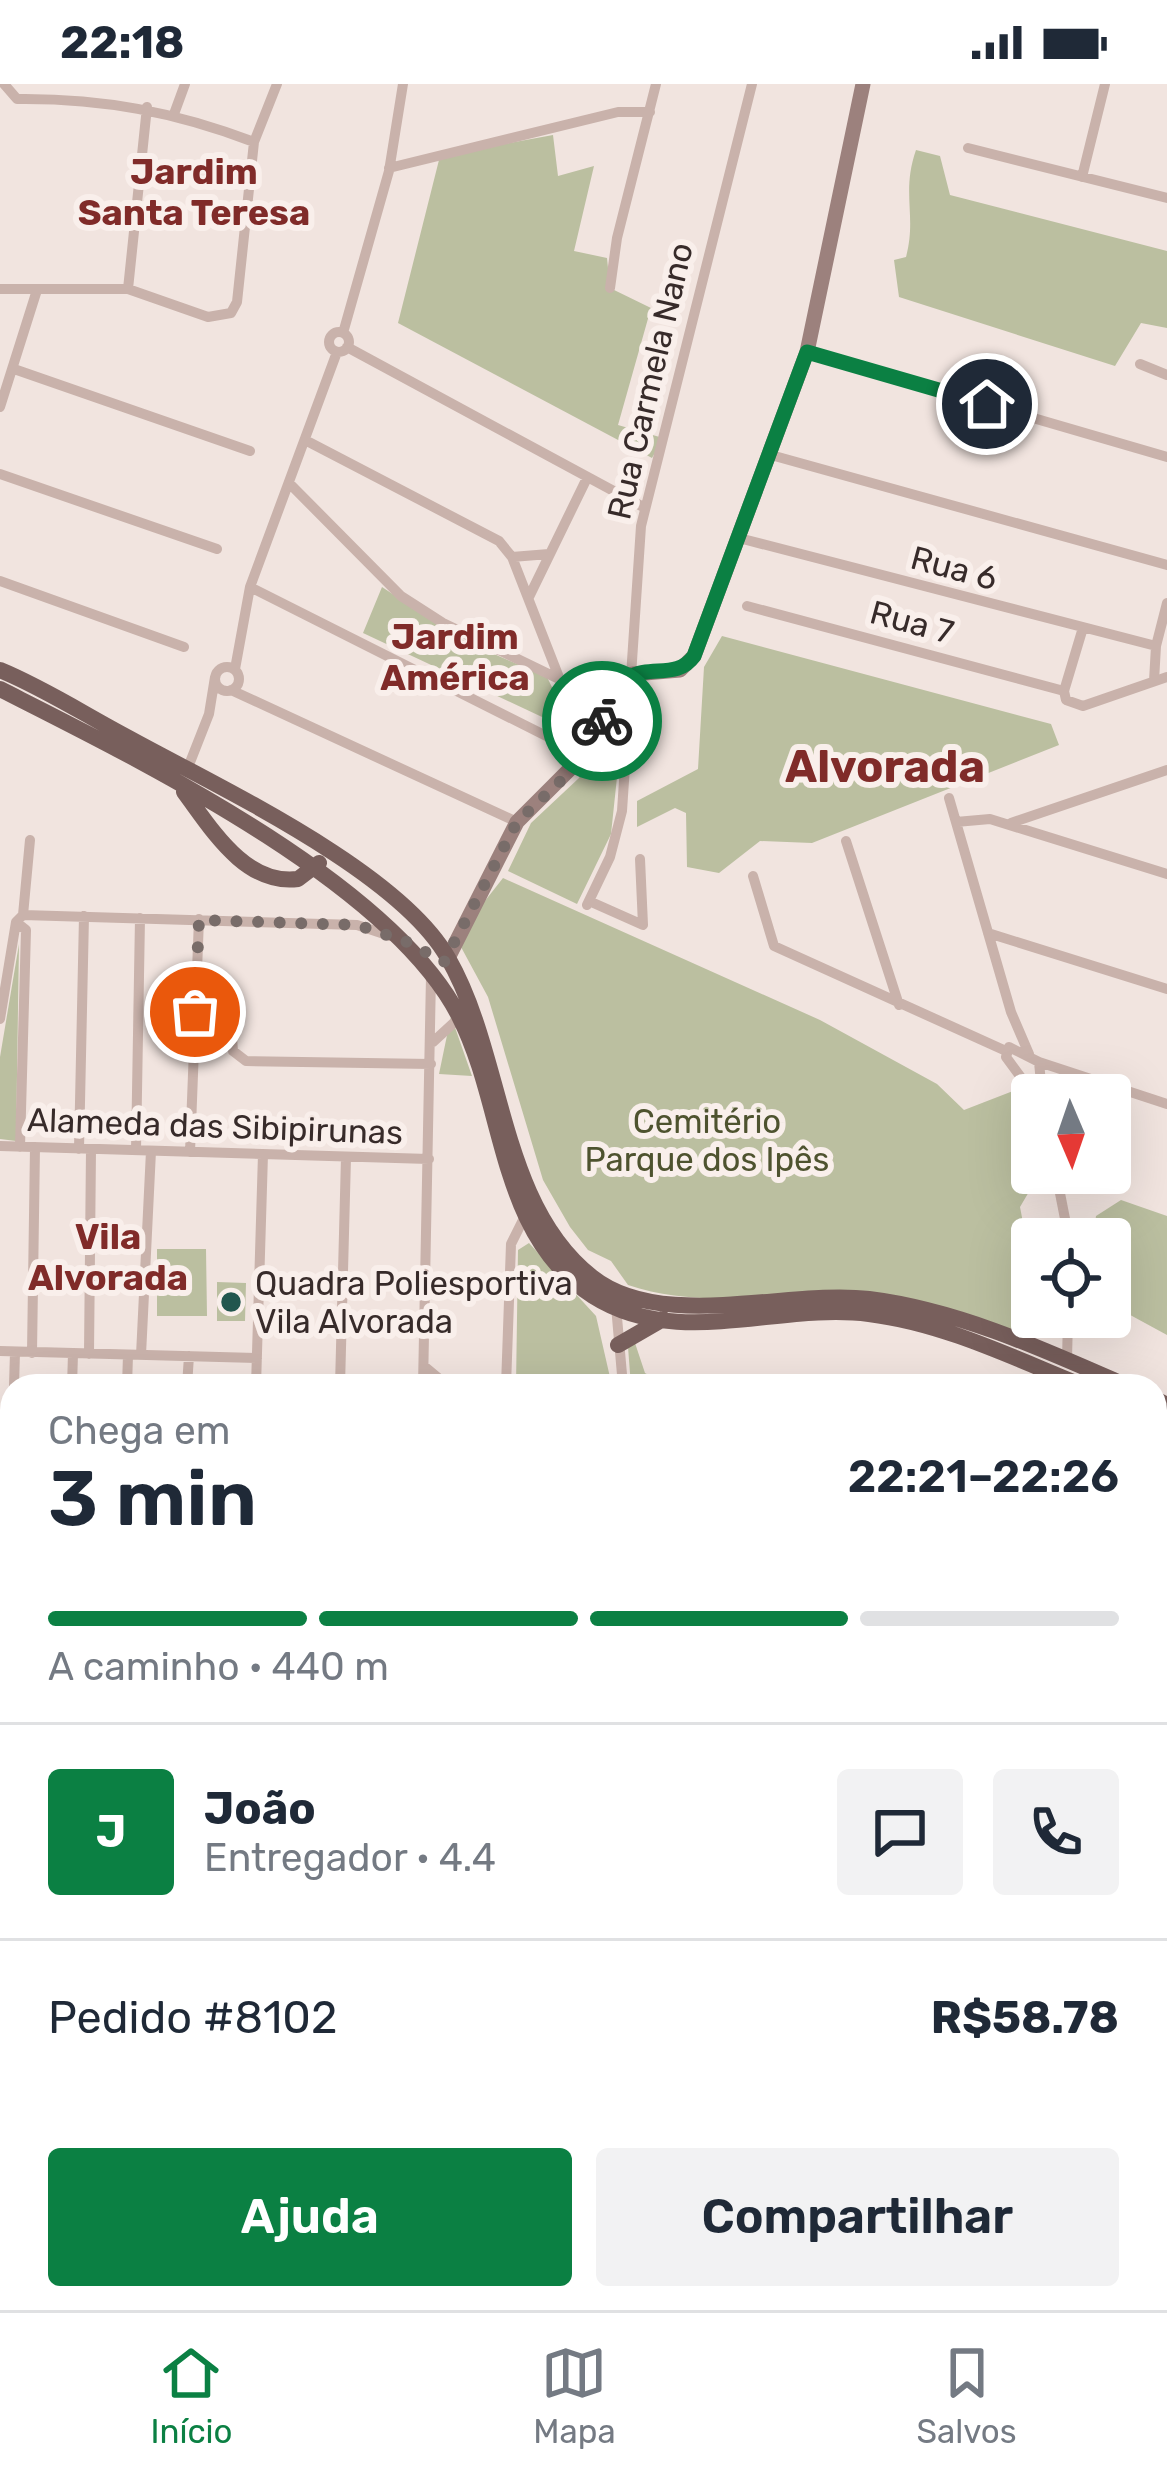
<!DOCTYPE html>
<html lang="pt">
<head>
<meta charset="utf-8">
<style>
	:root { --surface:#fff; --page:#f2f2f3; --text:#1f2937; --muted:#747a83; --line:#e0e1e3; --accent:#0b8043 }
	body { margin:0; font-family:Rubik,sans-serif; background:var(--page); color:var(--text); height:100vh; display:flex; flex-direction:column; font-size:45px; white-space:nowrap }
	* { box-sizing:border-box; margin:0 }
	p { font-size:39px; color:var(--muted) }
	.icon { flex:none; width:66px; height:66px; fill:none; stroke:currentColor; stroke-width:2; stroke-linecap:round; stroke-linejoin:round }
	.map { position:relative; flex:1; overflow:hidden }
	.panel { position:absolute; left:0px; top:1290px; width:1167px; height:936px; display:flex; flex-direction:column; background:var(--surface); border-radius:36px 36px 0 0; box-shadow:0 12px 48px #0002 }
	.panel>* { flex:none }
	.needle { width:78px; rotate:178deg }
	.controls { position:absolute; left:1011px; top:990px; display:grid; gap:24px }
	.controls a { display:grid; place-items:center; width:120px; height:120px; border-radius:12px; background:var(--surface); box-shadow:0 12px 48px #0002; font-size:60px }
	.pin { position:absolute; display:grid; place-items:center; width:102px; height:102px; color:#fff; margin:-51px; border:6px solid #fff; border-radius:50%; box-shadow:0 3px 12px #0007 }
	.courier { position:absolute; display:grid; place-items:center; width:120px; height:120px; margin:-60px; border:9px solid #0b8043; border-radius:50%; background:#fff; color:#222; box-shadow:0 3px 15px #0007 }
	.summary em { font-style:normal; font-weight:600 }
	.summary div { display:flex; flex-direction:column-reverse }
	.summary { display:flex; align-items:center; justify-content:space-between; height:204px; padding:0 48px }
	h1 { font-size:78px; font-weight:600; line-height:90px }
	.bar { display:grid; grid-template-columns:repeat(4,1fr); gap:18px 12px; align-content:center; height:144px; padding:0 48px }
	.bar i { height:15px; border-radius:9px; background:var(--line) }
	.bar .selected { background:var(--accent) }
	.bar p { grid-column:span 4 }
	.line { display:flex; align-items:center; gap:30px; padding:0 48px; border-top:3px solid var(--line) }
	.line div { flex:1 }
	.round { display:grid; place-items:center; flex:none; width:126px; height:126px; border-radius:12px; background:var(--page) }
	.primary-button { display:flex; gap:24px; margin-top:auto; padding:24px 48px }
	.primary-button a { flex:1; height:138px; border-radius:12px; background:var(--accent); color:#fff; font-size:48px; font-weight:600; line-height:138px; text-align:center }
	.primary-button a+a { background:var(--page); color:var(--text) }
	.status { display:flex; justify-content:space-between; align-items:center; height:84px; padding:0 60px; background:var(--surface); direction:ltr }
	.status svg { height:33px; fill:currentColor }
	.tab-bar { display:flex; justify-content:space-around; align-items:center; height:168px; border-top:3px solid var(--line); background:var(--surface); font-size:33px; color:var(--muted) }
	.tab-bar a { display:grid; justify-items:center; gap:6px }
	.tab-bar .selected { color:var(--accent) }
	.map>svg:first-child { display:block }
</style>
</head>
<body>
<div class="status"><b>22:18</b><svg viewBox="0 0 49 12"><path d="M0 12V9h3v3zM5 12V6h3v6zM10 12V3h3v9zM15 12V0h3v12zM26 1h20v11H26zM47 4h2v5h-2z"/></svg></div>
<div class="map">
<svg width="1167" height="2226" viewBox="0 0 1167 2226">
	<rect width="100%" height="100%" fill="#f1e4df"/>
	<path fill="#bbbfa0" d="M553,51L558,92L594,82L574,167L607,174L610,204L651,224L618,341L663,354L652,374L398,239L440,72Z
		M916,66L940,72L950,111L1167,167V244L1141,239L1115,282L899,213L894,176L906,173C917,132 901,109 916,66Z
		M382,503L462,556L547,593L574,648L363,549Z
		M722,552L1051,640L1059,661L812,759L760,757L719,789L687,783L686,729L675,724L637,743V717L698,685L704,583Z
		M626,608L611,750L577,820L508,787L531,739L579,694Z
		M503,794L820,936L937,1000L964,1026L1013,1007L1032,1050V1089H1040L1020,1123L1031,1180L1029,1243L1015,1249C968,1233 921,1212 871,1209C789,1205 708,1228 628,1201L611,1177L588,1166L570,1143L543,1096L488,913L461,863L477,827Z
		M19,860L16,1057L0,1055V973Z
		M451,932L472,992L439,990Z
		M1121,1116L1167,1132V1251L1110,1220V1155H1093L1096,1132Z
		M529,1159L596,1232L612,1302H516L518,1166Z
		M157,1165H206L207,1232H157Z
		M217,1198L246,1199L245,1237H217Z
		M635,1259L645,1289L667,1302H631L628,1263Z
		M1155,1354L1167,1361V1538L1155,1534Z
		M0,1448L12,1464V1511L0,1494Z"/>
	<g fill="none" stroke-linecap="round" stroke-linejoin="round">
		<path stroke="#80aca4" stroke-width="3" d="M666,2214L679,2226
			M968,2226L980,2214"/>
		<path stroke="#c9b2ab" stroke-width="10" d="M4,0L17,15C102,14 175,28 254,58
			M174,30L185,0
			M968,64L1167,114
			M389,84L618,28H650
			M1082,93L1105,0
			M610,204L617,154L656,0
			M0,205H128L208,233L231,229L237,218L254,58L277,0
			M128,205L147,23
			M329 258a10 10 0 1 1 20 0a10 10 0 1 1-20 0Z
			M343,249L389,87L403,0
			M347,263L645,424
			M807,268L1167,373
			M1140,280L1167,291
			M14,285L250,367
			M0,323L37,206
			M305,356L499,457L512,473L587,665
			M771,371L1167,481
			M0,390L217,465
			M289,399L401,512L443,539L561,596
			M739,454L1156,562
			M512,473L549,470
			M0,497L184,563
			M250,503L584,671
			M529,513L587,394
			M747,522L1064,607
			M215 595a12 12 0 1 1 24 0a12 12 0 1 1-24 0Z
			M235,585L250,503L337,268
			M1154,597L1156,562L1167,519
			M231,606L517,738
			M1064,607L1066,616L1083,622L1167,593
			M1064,607L1082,547
			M187,686L209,630L215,593
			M949,714L1011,928L1029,970
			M956,738L990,735L1167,790
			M1011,739L1167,686
			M846,757L899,921
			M753,792L774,862L1006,967
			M589,817L643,841L640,775
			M587,821L610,773L622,727L641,442L752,0
			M23,831L357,841L390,852
			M16,838L26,846L20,1063
			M988,849L1167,905
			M0,935L16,838L23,831L30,756
			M232,954L233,967L246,977L431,980
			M433,958L460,933
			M1009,963L1039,978L1041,999L1028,1003L1006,973Z
			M1039,978L1167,1020
			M0,1062L429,1075
			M79,1065L84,832
			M136,1066L140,834
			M190,1068L199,835
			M1056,1089L1069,1155
			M616,1222L623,1302
			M0,1267L257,1274
			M32,1269L35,1063
			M89,1270L91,1065
			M141,1271L151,1067
			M1067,1276L1068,1233
			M424,1282L448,1302
			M14,1302L15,1268
			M72,1302L73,1270
			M127,1302L128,1271
			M187,1302L189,1272
			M256,1302L263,1070
			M340,1302L346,1073
			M423,1302L431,892
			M506,1302L511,1160L524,1134
			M9,1398L12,1343
			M1155,1546L1167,1550
			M1155,1623L1167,1648
			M0,1655L12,1670
			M1155,1744L1167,1739
			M1155,1767L1167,1761
			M1155,1817L1167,1811
			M1155,1868L1167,1863
			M1155,1886L1167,1881
			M3,1906L11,1668
			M1155,1925L1167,1921
			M1155,1952L1161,1950
			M0,1999L12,1998
			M1155,2040L1167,2018
			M0,2085L12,2073
			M1155,2120L1167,2088
			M1155,2153L1167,2182
			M83,2214L84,2226
			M157,2214L158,2226
			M994,2226L1003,2214
			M1113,2226L1117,2214"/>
		<path stroke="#9c817d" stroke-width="15" d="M448,874L517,738L584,671L620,601L633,590L680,586L694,572L807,268L863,0
			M0,2178H12
			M322,2214L323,2226
			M866,2214L882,2226"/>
		<path stroke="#785f5c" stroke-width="16" d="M0,586C44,604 87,632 129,654C218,703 399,787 448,874C505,973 498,1119 592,1193C661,1248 788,1205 869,1215C958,1226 1045,1266 1127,1302
			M0,605C134,673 390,797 459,932C506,1023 497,1150 593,1212C678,1266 778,1218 869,1230C943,1239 1014,1274 1083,1302
			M184,708C211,744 245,802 298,795L319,779
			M618,1261L663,1235
			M1155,1315L1167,1321
			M1155,1331L1167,1337"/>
		<path stroke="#574442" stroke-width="18" d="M0,1434L12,1449
			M0,1511L12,1526
			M0,1534L12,1549
			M0,1591L12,1605
			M644,2214L658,2226
			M713,2214L728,2226
			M750,2214L765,2226
			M814,2214L830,2226"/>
	</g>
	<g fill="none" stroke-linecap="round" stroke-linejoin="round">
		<path stroke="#786c69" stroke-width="12" stroke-dasharray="0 21.6" d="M195,928L199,836L357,841L405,857L444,878L517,738L567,691L602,637"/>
		<path stroke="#0b8043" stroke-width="15" d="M602,637C609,623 615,603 629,594C650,580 677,596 694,572L807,268L987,320"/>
	</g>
	<circle fill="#22564e" stroke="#f9efeb" stroke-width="4.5" cx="231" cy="1218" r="12"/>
	<g text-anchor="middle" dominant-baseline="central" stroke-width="12" stroke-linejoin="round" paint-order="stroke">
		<g font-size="33" fill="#372b2a" stroke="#f9efeb">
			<text transform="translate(650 297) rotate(-77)">Rua Carmela Nano</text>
			<text transform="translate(954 484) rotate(15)">Rua 6</text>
			<text transform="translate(912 538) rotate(15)">Rua 7</text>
			<text transform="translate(215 1042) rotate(2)">Alameda das Sibipirunas</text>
		</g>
		<g font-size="33" fill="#4e532f" stroke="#f9efeb">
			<text x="707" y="1037">Cemitério<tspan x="707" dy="38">Parque dos Ipês</tspan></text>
		</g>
		<g font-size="33" fill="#372b2a" stroke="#f9efeb" text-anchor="start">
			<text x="255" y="1199">Quadra Poliesportiva<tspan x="255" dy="38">Vila Alvorada</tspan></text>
		</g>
		<g font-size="36" font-weight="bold" fill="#802b29" stroke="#f9efeb">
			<text x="194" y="87">Jardim<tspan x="194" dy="41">Santa Teresa</tspan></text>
			<text x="455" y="552">Jardim<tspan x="455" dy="41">América</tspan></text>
			<text x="108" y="1152">Vila<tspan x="108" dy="41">Alvorada</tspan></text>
		</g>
		<g font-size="45" font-weight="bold" fill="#802b29" stroke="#f9efeb">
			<text x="885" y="682">Alvorada</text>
		</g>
	</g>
</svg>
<div class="controls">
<a><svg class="needle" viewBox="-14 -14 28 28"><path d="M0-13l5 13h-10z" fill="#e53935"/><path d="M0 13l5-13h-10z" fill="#747a83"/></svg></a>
<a><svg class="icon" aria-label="locate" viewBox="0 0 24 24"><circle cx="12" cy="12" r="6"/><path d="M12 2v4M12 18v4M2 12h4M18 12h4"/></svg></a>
</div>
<div class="pin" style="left:195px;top:928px;background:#ea580c"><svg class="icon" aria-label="bag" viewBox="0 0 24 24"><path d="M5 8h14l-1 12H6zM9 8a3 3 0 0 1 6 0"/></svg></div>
<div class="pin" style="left:987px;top:320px;background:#1f2937"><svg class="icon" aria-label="home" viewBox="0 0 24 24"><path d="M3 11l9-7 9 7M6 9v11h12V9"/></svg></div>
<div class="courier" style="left:602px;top:637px"><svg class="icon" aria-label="bike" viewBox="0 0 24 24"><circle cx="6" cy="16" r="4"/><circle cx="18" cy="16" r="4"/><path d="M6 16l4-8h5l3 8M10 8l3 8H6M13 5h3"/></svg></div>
<section class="panel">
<div class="summary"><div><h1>3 min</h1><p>Chega em</p></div><em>22:21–22:26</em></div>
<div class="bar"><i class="selected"></i><i class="selected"></i><i class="selected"></i><i></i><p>A caminho · 440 m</p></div>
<div class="line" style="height:216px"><b class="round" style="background:var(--accent);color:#fff">J</b><div><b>João</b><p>Entregador · 4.4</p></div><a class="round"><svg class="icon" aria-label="chat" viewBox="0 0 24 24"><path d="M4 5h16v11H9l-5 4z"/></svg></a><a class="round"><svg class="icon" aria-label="phone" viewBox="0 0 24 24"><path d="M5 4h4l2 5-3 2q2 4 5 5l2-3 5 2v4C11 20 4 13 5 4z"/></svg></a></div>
<div class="line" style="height:156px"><div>Pedido #8102</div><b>R$58.78</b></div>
<div class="primary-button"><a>Ajuda</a><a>Compartilhar</a></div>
</section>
</div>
<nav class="tab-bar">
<a class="selected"><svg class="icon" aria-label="home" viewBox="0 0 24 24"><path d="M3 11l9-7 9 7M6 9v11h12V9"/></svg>Início</a>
<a><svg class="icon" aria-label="map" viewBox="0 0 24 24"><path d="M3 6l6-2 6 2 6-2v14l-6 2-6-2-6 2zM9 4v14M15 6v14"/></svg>Mapa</a>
<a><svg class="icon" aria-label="saved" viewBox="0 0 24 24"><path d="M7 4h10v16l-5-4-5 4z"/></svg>Salvos</a>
</nav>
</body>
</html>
